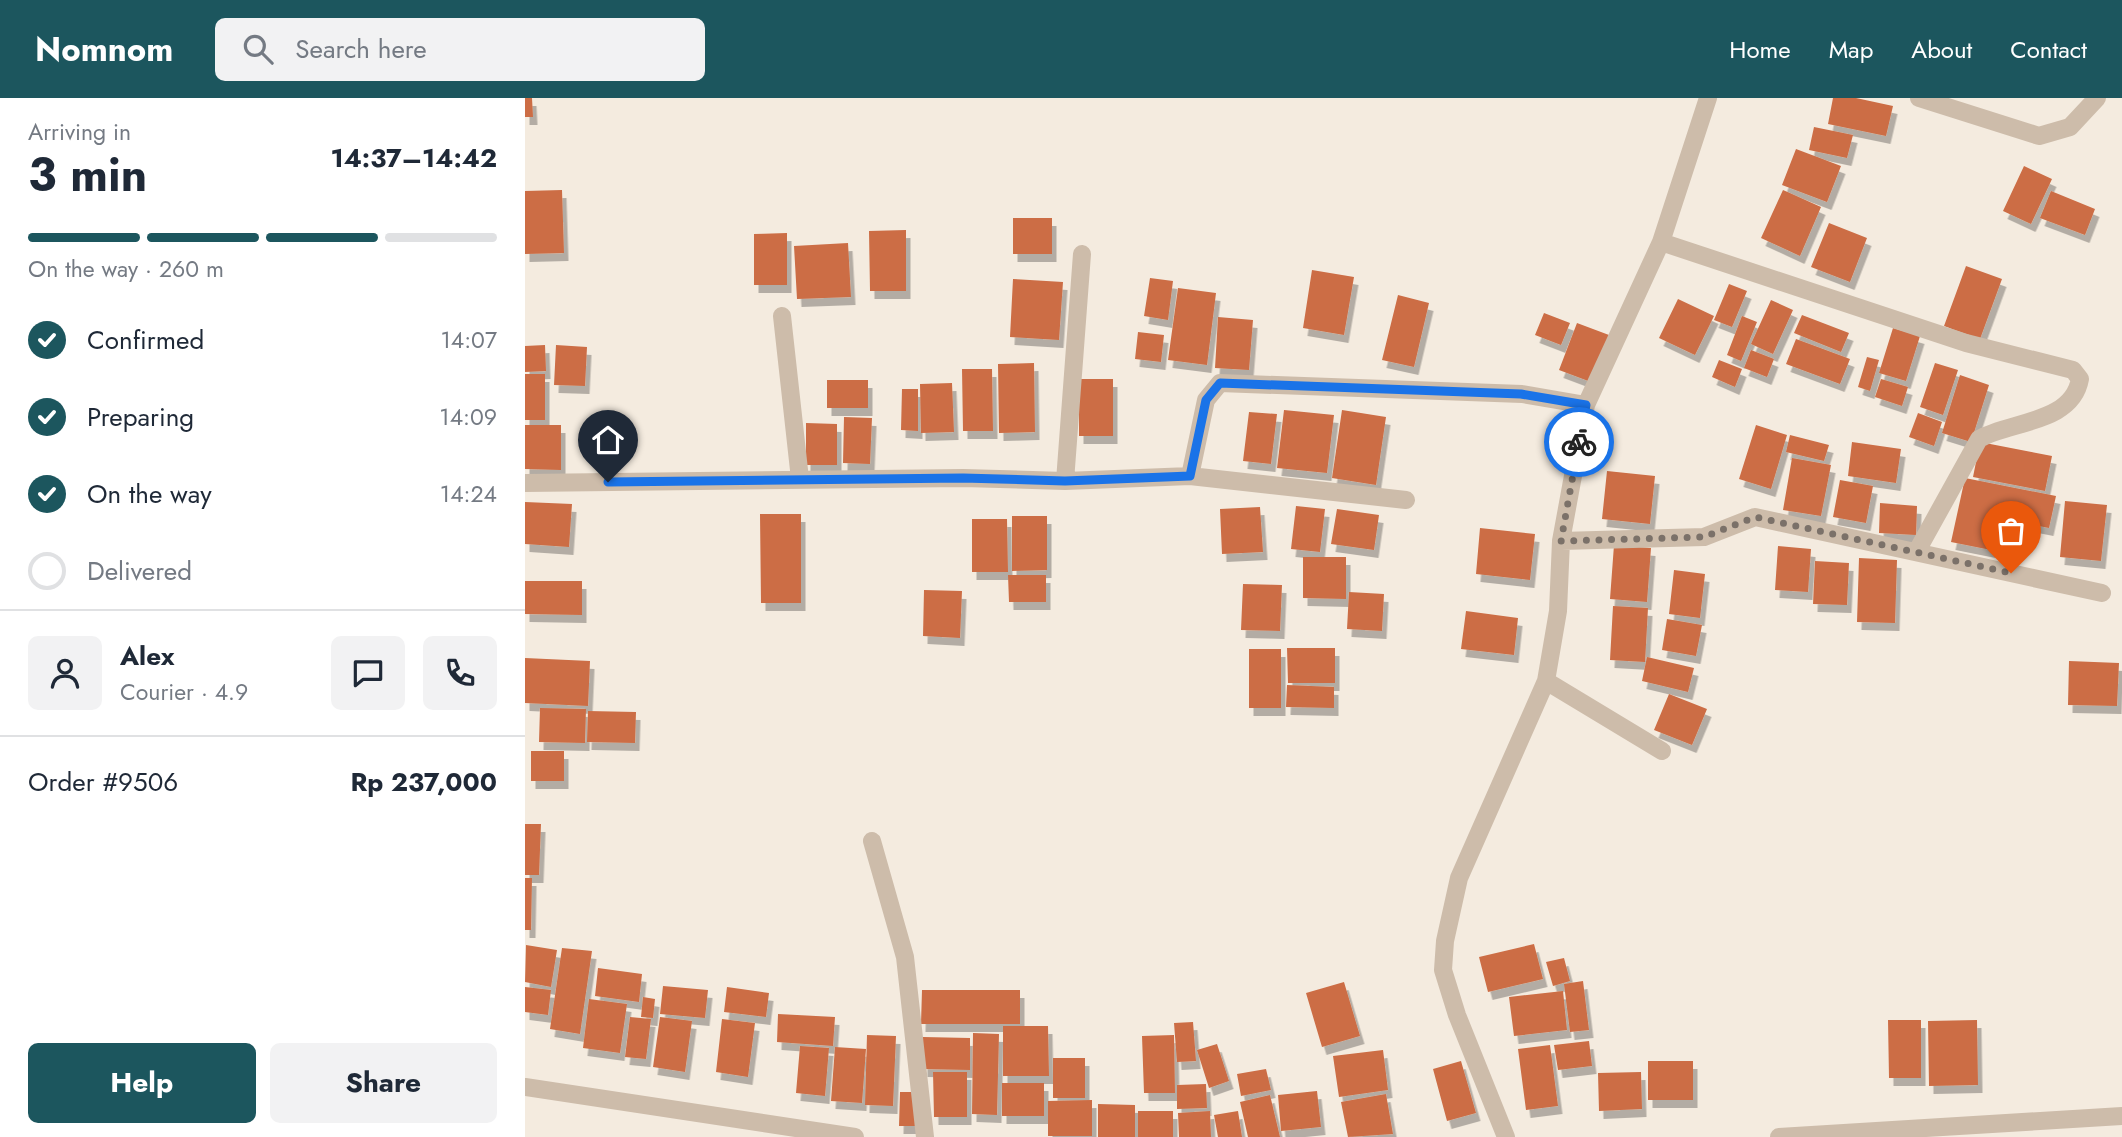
<!DOCTYPE html>
<html lang="en">
<head>
<meta charset="utf-8">
<style>
	:root { --surface:#fff; --page:#f2f2f3; --text:#1f2937; --muted:#747a83; --line:#e0e1e3; --accent:#1c565e }
	body { margin:0; font-family:Jost,sans-serif; background:var(--page); color:var(--text); height:100vh; display:flex; flex-direction:column; font-size:26px; white-space:nowrap }
	* { box-sizing:border-box; margin:0 }
	p { font-size:23px; color:var(--muted) }
	.icon { flex:none; width:38px; height:38px; fill:none; stroke:currentColor; stroke-width:2; stroke-linecap:round; stroke-linejoin:round }
	.map { position:relative; flex:1; overflow:hidden }
	.drawer { display:flex; flex-direction:column; background:var(--surface); width:525px }
	.drawer>* { flex:none }
	.pin { position:absolute; display:grid; place-items:center; width:60px; height:60px; color:#fff; margin:-72px -30px; border-radius:50% 50% 50% 0; rotate:-45deg; box-shadow:0 0 7px #0007 }
	.pin .icon { rotate:45deg }
	.courier { position:absolute; display:grid; place-items:center; width:70px; height:70px; margin:-35px; border:5px solid #1a73e8; border-radius:50%; background:#fff; color:#222; box-shadow:0 2px 9px #0007 }
	.overview em { font-style:normal; font-weight:700 }
	.overview div { display:flex; flex-direction:column-reverse }
	.overview { display:flex; align-items:center; justify-content:space-between; height:119px; padding:0 28px }
	h1 { font-size:46px; font-weight:700; line-height:52px }
	.bar { display:grid; grid-template-columns:repeat(4,1fr); gap:10px 7px; align-content:center; height:84px; padding:0 28px }
	.bar i { height:9px; border-radius:5px; background:var(--line) }
	.bar .current { background:var(--accent) }
	.bar p { grid-column:span 4 }
	.line { display:flex; align-items:center; gap:18px; padding:0 28px; border-top:2px solid var(--line) }
	.line div { flex:1 }
	.round { display:grid; place-items:center; flex:none; width:74px; height:74px; border-radius:10px; background:var(--page) }
	ol { padding:0 28px; list-style:none }
	li { display:flex; align-items:center; gap:21px; height:77px }
	li p { margin-inline-start:auto }
	li .icon { padding:7px; border-radius:50%; background:var(--accent); color:#fff; stroke-width:4 }
	li:last-child { color:var(--muted) }
	li i { width:38px; height:38px; border:4px solid var(--line); border-radius:50% }
	.button { display:flex; gap:14px; margin-top:auto; padding:14px 28px }
	.button a { flex:1; height:80px; border-radius:10px; background:var(--accent); color:#fff; font-size:28px; font-weight:700; line-height:80px; text-align:center }
	.button a+a { background:var(--page); color:var(--text) }
	header { display:flex; align-items:center; gap:42px; box-sizing:border-box; height:98px; padding:0 35px; background:var(--accent); color:#fff }
	header strong { font-size:33px }
	nav { display:flex; gap:38px; margin-inline-start:auto; font-size:24px }
	.search { width:490px; height:63px; background:var(--page); display:flex; align-items:center; gap:18px; box-sizing:border-box; padding:0 24px; border-radius:10px; color:var(--muted); font-size:26px }
	main { display:flex; flex:1; min-height:0 }
	.map>svg:first-child { display:block }
</style>
</head>
<body>
<header>
<strong>Nomnom</strong>
<div class="search"><svg class="icon" aria-label="search" viewBox="0 0 24 24"><circle cx="10" cy="10" r="6"/><path d="M15 15l6 6"/></svg>Search here</div>
<nav><a>Home</a><a>Map</a><a>About</a><a>Contact</a></nav>
</header>
<main>
<section class="drawer">
<div class="overview"><div><h1>3 min</h1><p>Arriving in</p></div><em>14:37–14:42</em></div>
<div class="bar"><i class="current"></i><i class="current"></i><i class="current"></i><i></i><p>On the way · 260 m</p></div>
<ol>
<li><svg class="icon" aria-label="check" viewBox="0 0 24 24"><path d="M5 12l5 5 9-10"/></svg>Confirmed<p>14:07</p></li>
<li><svg class="icon" aria-label="check" viewBox="0 0 24 24"><path d="M5 12l5 5 9-10"/></svg>Preparing<p>14:09</p></li>
<li><svg class="icon" aria-label="check" viewBox="0 0 24 24"><path d="M5 12l5 5 9-10"/></svg>On the way<p>14:24</p></li>
<li><i></i>Delivered</li>
</ol>
<div class="line" style="height:126px"><a class="round"><svg class="icon" aria-label="person" viewBox="0 0 24 24"><circle cx="12" cy="8" r="4"/><path d="M4 21q1-7 8-7t8 7"/></svg></a><div><b>Alex</b><p>Courier · 4.9</p></div><a class="round"><svg class="icon" aria-label="chat" viewBox="0 0 24 24"><path d="M4 5h16v11H9l-5 4z"/></svg></a><a class="round"><svg class="icon" aria-label="phone" viewBox="0 0 24 24"><path d="M5 4h4l2 5-3 2q2 4 5 5l2-3 5 2v4C11 20 4 13 5 4z"/></svg></a></div>
<div class="line" style="height:91px"><div>Order #9506</div><b>Rp 237,000</b></div>
<div class="button"><a>Help</a><a>Share</a></div>
</section>
<div class="map">
<svg width="1597" height="1039" viewBox="0 0 1597 1039">
	<defs>
		<filter id="shadow"><feDropShadow dx="4.5" dy="8" stdDeviation="0" flood-color="#0004"/></filter>
	</defs>
	<rect width="100%" height="100%" fill="#f4ebdf"/>
	<path fill="#cc6d45" filter="url(#shadow)" d="M0,0H7L8,19H0Z
		M1308,0H1331L1368,8L1361,38L1303,26Z
		M1289,29L1328,37L1322,60L1284,52Z
		M1271,51L1316,68L1302,104L1257,87Z
		M1499,68L1527,81L1506,126L1478,113Z
		M37,92L39,155L0,156V93Z
		M1258,92L1296,109L1275,158L1236,140Z
		M1526,93L1570,111L1560,137L1515,120Z
		M488,120H527V156H488Z
		M1304,125L1342,140L1325,184L1286,169Z
		M381,132V193H345L344,133Z
		M262,135V187H229V136Z
		M323,145L326,199L272,201L269,148Z
		M1441,168L1477,181L1455,241L1419,228Z
		M787,172L829,179L819,237L778,230Z
		M625,180L648,183L643,222L619,218Z
		M488,181L538,184L534,242L485,239Z
		M1204,186L1222,193L1207,229L1189,222Z
		M653,190L691,195L682,267L643,262Z
		M873,197L904,205L889,269L857,262Z
		M1153,201L1189,218L1170,257L1134,240Z
		M1246,202L1268,212L1248,256L1226,246Z
		M1019,215L1045,225L1036,247L1010,237Z
		M1277,217L1324,235L1316,254L1269,235Z
		M1217,218L1232,224L1216,263L1202,257Z
		M693,219L728,222L724,272L690,270Z
		M1052,225L1084,237L1066,284L1034,272Z
		M1368,230L1395,238L1381,283L1354,275Z
		M613,234L639,237L636,264L610,261Z
		M1271,241L1325,261L1315,286L1261,266Z
		M20,247L21,273L0,274V248Z
		M31,247L62,249L60,288L29,287Z
		M1226,252L1249,261L1242,279L1219,270Z
		M1342,259L1354,262L1345,293L1333,289Z
		M1194,262L1217,271L1210,289L1187,279Z
		M509,265L510,334L474,335L473,266Z
		M1410,265L1433,272L1418,317L1395,309Z
		M437,271H467L468,333H438Z
		M0,276H20V322H0Z
		M1435,277L1464,287L1446,344L1417,335Z
		M554,281H588V338H554Z
		M1356,281L1383,289L1377,308L1350,299Z
		M302,282H343V310H302Z
		M427,285L429,334L396,335L395,286Z
		M377,291H393V333L376,332Z
		M759,312L809,317L802,375L752,370Z
		M817,312L861,319L851,387L807,380Z
		M724,314L752,316L746,366L718,363Z
		M1393,315L1417,324L1409,348L1384,339Z
		M319,319L347,320L345,366L318,365Z
		M281,325L312,326V367H281Z
		M0,327H36V372L0,371Z
		M1231,327L1262,337L1246,391L1214,381Z
		M1265,337L1304,347L1299,363L1261,354Z
		M1327,344L1376,351L1371,385L1323,378Z
		M1455,344L1527,358L1520,393L1448,379Z
		M1267,360L1306,367L1296,418L1258,412Z
		M1082,373L1130,378L1125,426L1077,421Z
		M1440,380L1531,398L1524,430L1472,420L1466,452L1426,444Z
		M1315,382L1348,388L1341,425L1308,419Z
		M1540,403L1582,407L1576,463L1535,459Z
		M0,404L47,406L44,449L0,446Z
		M1355,405L1392,408L1391,437L1354,435Z
		M771,408L800,411L795,454L766,451Z
		M735,409L738,454L697,456L695,411Z
		M812,411L854,417L849,452L806,446Z
		M235,416H276V505H236Z
		M487,418H522V472L487,473Z
		M447,421H482L483,474H447Z
		M955,430L1010,436L1005,482L951,476Z
		M1089,447L1126,450L1122,504L1085,501Z
		M1253,448L1286,451L1283,494L1250,492Z
		M778,459H821V501L778,500Z
		M1334,460L1372,462L1370,525L1332,524Z
		M1290,463L1324,465L1322,507L1288,506Z
		M1149,472L1180,476L1175,520L1144,516Z
		M483,477H521V504H484Z
		M0,483H57V517L0,516Z
		M718,486L757,487L755,533L716,532Z
		M399,492L437,493L435,540L398,538Z
		M824,494L859,496L857,533L822,531Z
		M1088,508L1123,510L1120,564L1085,562Z
		M941,513L993,520L989,557L936,551Z
		M1142,521L1177,527L1171,558L1137,552Z
		M762,550H810V585H763Z
		M724,551H756V610H724Z
		M1122,559L1169,570L1163,594L1117,583Z
		M0,560L65,563L63,608L0,605Z
		M1544,563L1594,565L1592,608L1543,607Z
		M762,587L809,589V610L761,609Z
		M1144,596L1182,611L1167,647L1129,632Z
		M15,610L61,611L60,645L14,644Z
		M63,613L111,614L110,645L62,644Z
		M6,653H39V683H6Z
		M0,726H16L14,777H0Z
		M0,780H7L6,832H0Z
		M1009,846L1018,881L963,894L954,859Z
		M1,847L32,852L26,889L0,884Z
		M37,850L67,853L55,936L25,931Z
		M1039,860L1045,883L1028,888L1021,864Z
		M73,870L117,876L114,904L70,898Z
		M1058,883L1064,932L1045,934L1039,886Z
		M819,884L835,938L797,949L781,895Z
		M138,888L183,892L180,920L135,916Z
		M0,889L26,892L23,917L0,914Z
		M202,889L244,895L241,919L199,914Z
		M397,892H495V926H396Z
		M1038,893L1042,932L989,938L984,899Z
		M118,899L130,901L128,920L116,919Z
		M64,901L102,906L95,955L58,950Z
		M253,916L310,919L308,948L252,944Z
		M105,919L126,921L121,961L100,959Z
		M135,919L167,923L160,974L128,969Z
		M197,921L230,925L223,979L191,974Z
		M1363,922H1396V980H1364Z
		M1452,922L1453,987L1404,988L1403,923Z
		M668,924L671,963L652,964L649,925Z
		M478,928H523L524,978H478Z
		M448,935L474,936L472,1017L447,1016Z
		M342,937L371,938L368,1008L340,1007Z
		M649,937L650,995H619L617,938Z
		M398,939L445,940V972L398,971Z
		M1064,943L1067,968L1033,972L1029,947Z
		M692,946L704,983L684,990L672,952Z
		M1025,947L1033,1008L1001,1012L993,951Z
		M275,948L304,950L300,998L271,995Z
		M310,949L341,951L337,1005L306,1003Z
		M858,952L863,992L814,999L808,958Z
		M528,960H560V1000H528Z
		M936,963L951,1015L922,1023L908,971Z
		M1123,963H1168V1002H1123Z
		M741,971L746,992L716,998L712,976Z
		M408,974H442V1019H409Z
		M1116,974L1117,1011L1074,1013L1073,975Z
		M477,985H519V1018H477Z
		M681,986L682,1010L652,1011V987Z
		M792,993L796,1029L756,1033L753,997Z
		M375,994H394V1028H374Z
		M861,996L868,1036L823,1039L816,1004Z
		M745,997L755,1039H723L715,1004Z
		M567,1002V1038H523V1003Z
		M573,1006L610,1007V1039H573Z
		M613,1013H648V1039H613Z
		M685,1013L686,1039H654L653,1015Z
		M713,1013L717,1039H693L689,1017Z"/>
	<g fill="none" stroke-linecap="round" stroke-linejoin="round">
		<path stroke="#cdbcaa" stroke-width="18" d="M1394,0L1514,38L1545,29L1572,0
			M1136,144L1441,245L1548,272L1555,281C1547,326 1484,323 1454,341L1392,453
			M257,218L275,381
			M665,378L881,402
			M540,383L557,156
			M0,385L438,380L540,383L665,378L681,302L695,285L997,296L1061,307
			M1036,443L1179,439L1230,419L1577,495
			M1021,583L1137,653
			M347,743L380,859L400,1039
			M981,1039L932,917L918,872L920,843L934,780L1021,583L1033,513L1036,443L1061,307L1136,144L1183,0"/>
		<path stroke="#cdbcaa" stroke-width="18" d="M0,989L330,1039
			M1254,1039L1597,1018"/>
	</g>
	<g fill="none" stroke-linecap="round" stroke-linejoin="round">
		<path stroke="#7b7169" stroke-width="7" stroke-dasharray="0 12.6" d="M1054,344L1036,443L1179,439L1230,419L1486,475"/>
		<path stroke="#1a73e8" stroke-width="9" d="M83,384L438,380L540,383L665,378L681,302L695,285L996,296L1061,307L1054,344"/>
	</g>
</svg>
<div class="pin" style="left:1486px;top:475px;background:#ea580c"><svg class="icon" aria-label="bag" viewBox="0 0 24 24"><path d="M5 8h14l-1 12H6zM9 8a3 3 0 0 1 6 0"/></svg></div>
<div class="pin" style="left:83px;top:384px;background:#1f2937"><svg class="icon" aria-label="home" viewBox="0 0 24 24"><path d="M3 11l9-7 9 7M6 9v11h12V9"/></svg></div>
<div class="courier" style="left:1054px;top:344px"><svg class="icon" aria-label="bike" viewBox="0 0 24 24"><circle cx="6" cy="16" r="4"/><circle cx="18" cy="16" r="4"/><path d="M6 16l4-8h5l3 8M10 8l3 8H6M13 5h3"/></svg></div>
</div>
</main>
</body>
</html>
